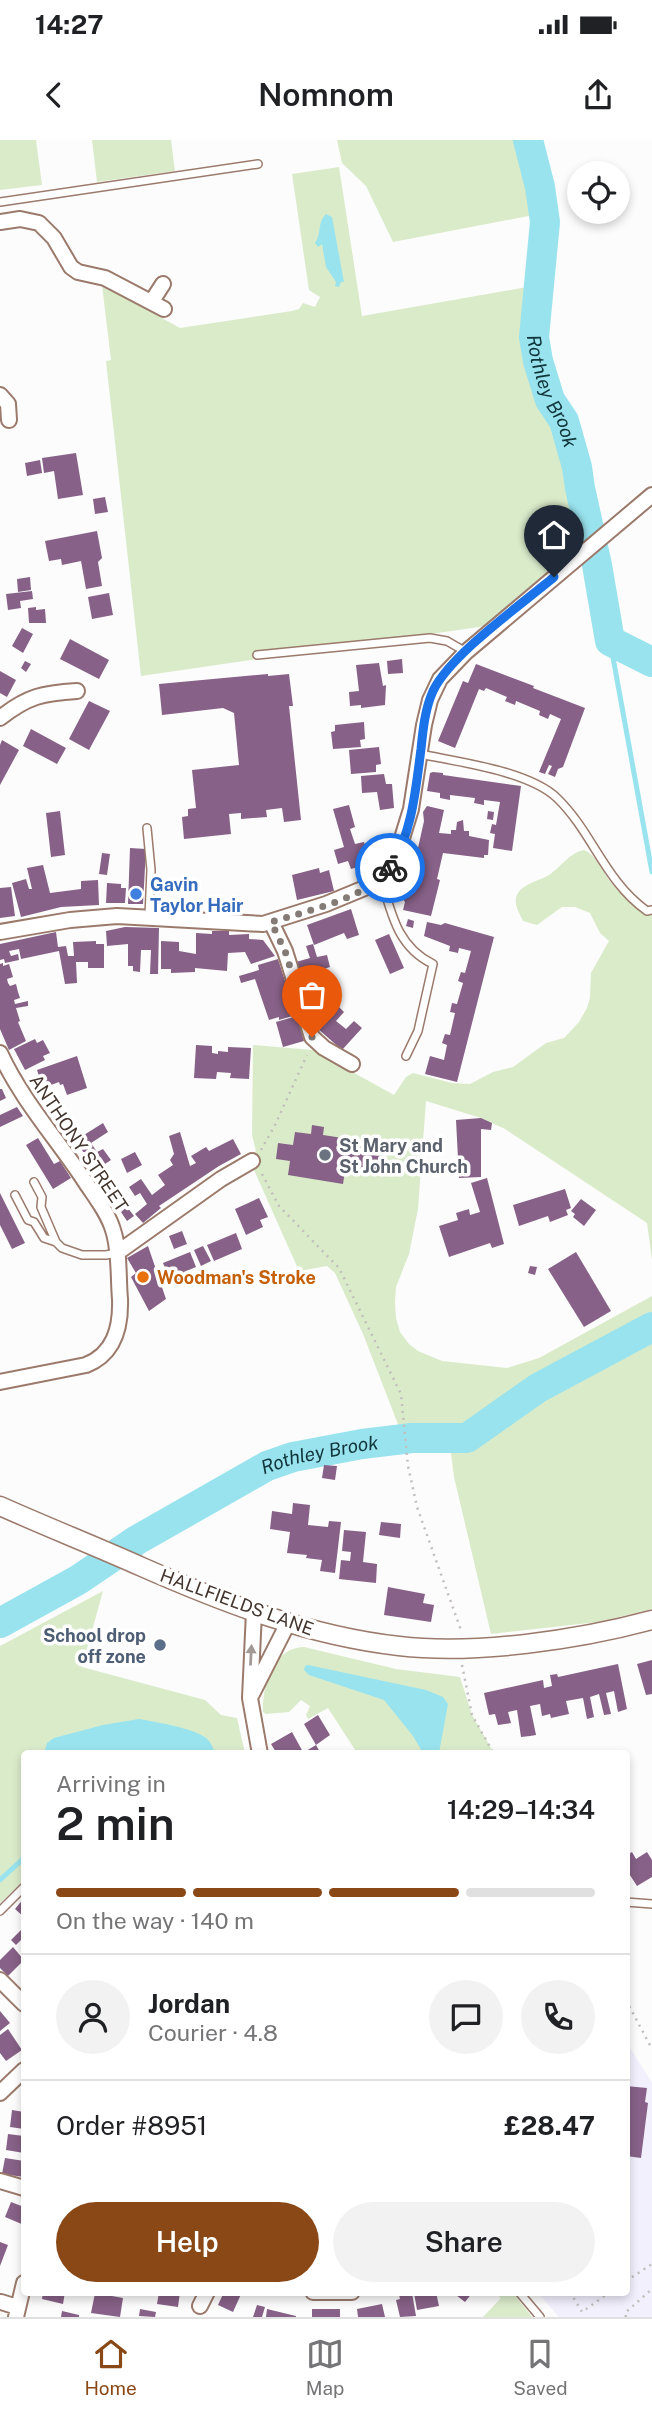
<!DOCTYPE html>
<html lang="en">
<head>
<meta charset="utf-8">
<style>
	:root { --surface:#fff; --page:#f2f2f2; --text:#202124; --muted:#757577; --line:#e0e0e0; --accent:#8a4817 }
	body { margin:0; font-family:"Public Sans",sans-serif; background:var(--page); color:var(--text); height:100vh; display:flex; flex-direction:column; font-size:26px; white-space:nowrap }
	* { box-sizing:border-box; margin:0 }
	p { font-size:23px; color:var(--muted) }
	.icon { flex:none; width:38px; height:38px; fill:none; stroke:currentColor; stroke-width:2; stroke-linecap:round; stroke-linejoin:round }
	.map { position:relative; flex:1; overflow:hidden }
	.sheet { position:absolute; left:21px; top:1610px; width:609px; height:546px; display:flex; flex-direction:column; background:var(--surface); border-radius:7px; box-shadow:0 4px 10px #0003 }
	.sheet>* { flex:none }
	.fabs { position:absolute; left:567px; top:21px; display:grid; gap:14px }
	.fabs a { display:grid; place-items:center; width:63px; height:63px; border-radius:50%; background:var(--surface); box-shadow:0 4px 10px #0003; font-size:35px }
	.pin { position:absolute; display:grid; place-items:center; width:60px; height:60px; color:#fff; margin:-72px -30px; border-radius:50% 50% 50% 0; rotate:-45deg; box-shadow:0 0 7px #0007 }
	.pin .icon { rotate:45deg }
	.courier { position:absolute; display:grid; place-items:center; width:70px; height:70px; margin:-35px; border:5px solid #1a73e8; border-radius:50%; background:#fff; color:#222; box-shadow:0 2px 9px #0007 }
	.head em { font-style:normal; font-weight:600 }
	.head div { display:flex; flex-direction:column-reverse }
	.head { display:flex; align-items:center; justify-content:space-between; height:119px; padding:0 35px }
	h1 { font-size:46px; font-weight:600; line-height:52px }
	.bar { display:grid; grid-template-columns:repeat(4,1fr); gap:10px 7px; align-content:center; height:84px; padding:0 35px }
	.bar i { height:9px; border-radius:5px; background:var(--line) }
	.bar .current { background:var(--accent) }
	.bar p { grid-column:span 4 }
	.line { display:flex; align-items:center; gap:18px; padding:0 35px; border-top:2px solid var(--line) }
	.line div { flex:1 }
	.round { display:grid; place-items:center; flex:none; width:74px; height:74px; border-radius:37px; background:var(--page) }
	.button { display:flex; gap:14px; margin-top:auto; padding:14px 35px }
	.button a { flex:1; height:80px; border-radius:42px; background:var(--accent); color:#fff; font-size:28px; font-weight:600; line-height:80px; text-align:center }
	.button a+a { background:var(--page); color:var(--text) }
	.status { display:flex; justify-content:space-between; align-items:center; height:49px; padding:0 35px; background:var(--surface); direction:ltr }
	.status svg { height:19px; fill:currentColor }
	header { display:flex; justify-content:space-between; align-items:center; height:91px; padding:0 35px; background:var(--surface); font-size:32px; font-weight:600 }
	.dock { display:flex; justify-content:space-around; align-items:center; height:98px; border-top:2px solid var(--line); background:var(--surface); font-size:19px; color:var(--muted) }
	.dock a { display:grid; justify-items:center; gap:4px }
	.dock .current { color:var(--accent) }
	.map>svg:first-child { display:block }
</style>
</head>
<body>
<div class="status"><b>14:27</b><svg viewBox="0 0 49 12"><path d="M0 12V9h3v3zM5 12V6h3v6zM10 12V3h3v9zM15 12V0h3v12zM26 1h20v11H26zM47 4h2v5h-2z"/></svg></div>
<header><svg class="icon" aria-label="back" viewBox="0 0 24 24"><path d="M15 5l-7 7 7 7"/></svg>Nomnom<svg class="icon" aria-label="share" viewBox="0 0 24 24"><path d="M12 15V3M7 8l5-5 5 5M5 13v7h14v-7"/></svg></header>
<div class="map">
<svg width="652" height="2177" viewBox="0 0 652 2177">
	<rect width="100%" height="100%" fill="#fcfcfc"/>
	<path fill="#f2f0fd" d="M627,1903L652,1943V2177H559L538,2153L626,2152Z"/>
	<path fill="#daebca" d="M0,0H36L42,45L0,50Z
		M92,0H171L175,31L97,42Z
		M337,0H528L544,73L393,102L366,46L342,23Z
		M339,27L362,176L533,146L530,172L532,225L545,261L559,284L573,329L574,349L583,404L486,486L141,536L106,221L111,220L102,145L180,188L292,171L299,169L303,163L315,167L320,157L309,150L292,34Z
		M584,710C598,716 603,733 612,744C624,757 637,767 652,775V1120L647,1083L505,989L481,978L426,961L418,1069L409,1114L396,1147L395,1162L396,1178L400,1192L409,1204L418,1211L442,1221L507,1228L539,1218L652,1156V1469L598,1482L491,1494L454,1337L448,1290L401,1292L363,1194L335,1133L327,1126L299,1131L254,1030L250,1016L256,1011L252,995L253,905L313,910L394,955L406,937L413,933L452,943L470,944L493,932L513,927L546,903L564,898L579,882L587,868L590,858L591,833L609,801L600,793L590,773L575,767H562L537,785L523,781C519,773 513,763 517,755C522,744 539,741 549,735C561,727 569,713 584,710Z
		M103,1451L82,1527L205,1560L221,1575L237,1578L245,1613L24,1614V1740L0,1763V1506Z
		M304,1507L396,1529L460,1537L472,1575L494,1613H357L328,1568L308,1579L306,1575L310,1566L301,1560L289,1572L266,1574L263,1572C262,1547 273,1507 304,1507Z
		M494,2153H513L532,2177H483L501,2158Z"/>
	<path fill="#99e3ee" d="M326,74L332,77L344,142H341L339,147L335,146L336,142L326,127L322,104L318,107L315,103C322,94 317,82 326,74Z
		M308,1525L426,1550L443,1557L448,1564L439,1613H423L413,1596L384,1560L309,1535L304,1530L305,1526Z
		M139,1579C155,1582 194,1588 206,1598C211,1602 213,1608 215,1613H44L47,1603L54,1598L103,1585Z"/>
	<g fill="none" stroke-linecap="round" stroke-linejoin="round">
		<path stroke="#99e3ee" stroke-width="5" d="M610,501L652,732
			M0,1740L24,1718"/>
		<g stroke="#99e3ee" stroke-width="30">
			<path id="s1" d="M528,0L540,47L545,82L534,197L538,221L550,260L564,281L577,327L580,348L597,425L610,501L652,522"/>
			<path id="s2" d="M0,1483L78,1440L137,1400L267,1326L293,1317L362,1304L412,1298H467L538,1248L652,1187"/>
		</g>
	</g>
	<path fill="#876187" d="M76,313L83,355L58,359L54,331L44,333L42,318Z
		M40,320L42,333L27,336L25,323Z
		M105,357L108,372L95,374L93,359Z
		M97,391L102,418L98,422L102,446L86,449L81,421L62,425L61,419L49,421L45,401Z
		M30,437L31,450L18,452L17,439Z
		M32,451L33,459L20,461L21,468L8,470L6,454Z
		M109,453L113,475L92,479L88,457Z
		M36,467V470L45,469L46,483H29L28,468Z
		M22,488L33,494L23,513L12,506Z
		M70,499L109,520L99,539L60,519Z
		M402,519L403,533L388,534L387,521Z
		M25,521L31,524L26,532L21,528Z
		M379,523L383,546L386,545L385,565L361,568V565L350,566L349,552L359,551L356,525Z
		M476,524L534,546L533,548L585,568L563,627L558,629L555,637L548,634L552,626L549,625L545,634L539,632L561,579L550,574L548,579L539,575L540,571L516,561L515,565L505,561L507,557L486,548L484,551L479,549L455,608L438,601L463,541L468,543Z
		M0,531L16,540L7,557L0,553Z
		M268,534V536L289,534L293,566H289L301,680L284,682L282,668L266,670L267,677L241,679V673L229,674L231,694L184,699L182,677L188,676V669L196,668L192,630L239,625L234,573L223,568L162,575L159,544Z
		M89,561L110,571L89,610L69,599Z
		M364,582L365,599L360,600L361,607L333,609L331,592L335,591V585Z
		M31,589L66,608L57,624L23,606Z
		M2,600L19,610L0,645V605Z
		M379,607L381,624L376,625V632L351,634L349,610Z
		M433,632L443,633V635L521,646L512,711L493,708L495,694L490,693L492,684L496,685L500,662L484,660V665L474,663L475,658L450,655V660L440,658V653L427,651L430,633Z
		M384,634L386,644H392L394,668L380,670L377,652L362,653L361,636Z
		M349,665L355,687L350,689L355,704L364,702L368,713L358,715L361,726L351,729L348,721L338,724L334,710L344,707L333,669Z
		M427,666L444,670L439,693L451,694V690H456L457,682L463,680L464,691H469V696L489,700L488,715H484V718L443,713L437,739L440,740L431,776L403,770L405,762L403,759L408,752L412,734L408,728L410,721L416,717L424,681L423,672Z
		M60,671L65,715L51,717L46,673Z
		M488,671L494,672L493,680L487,679Z
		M130,708L146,709L143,764H128Z
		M102,713L110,714L107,735L99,734Z
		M43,725L50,753L81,749V741L98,740L99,765L61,767L21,777L12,743L26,739L29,749H32L27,728Z
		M319,728L320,733L329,730L334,751L297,760L292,735Z
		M107,743L121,744V748H126L125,763H106Z
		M11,747L15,776L0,778V748Z
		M351,769L359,795L347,799L344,793L314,805L307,785Z
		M408,779L414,781L413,788L406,786Z
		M427,782L441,785L445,783L494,797L457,942L425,934L430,916L444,920L447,905L442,903L445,894L450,895L455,873L450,872L452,863L457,864L463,843L458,841L461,832L465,833L471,811L459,808L458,813L449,811L450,806L424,796Z
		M125,787L159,788L158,834H150L151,810H141L140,832L133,831V826H128V804L107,806L106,791Z
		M212,791H229V795L249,794V799L263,800L275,816L251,824L245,812L228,813L227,831L195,828V832L171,833V829H161V801L179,802V811L196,814V793L212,794Z
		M56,792L58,807L66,806L68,816H74L73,802L96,801V804H104V828H88V822H76L77,843L65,844L59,811L21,819L19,809L9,811L11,816L18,814L19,820L5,823L4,819L0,820V804Z
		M389,794L404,828L390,834L375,800Z
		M313,804L317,817L327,815L330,827L321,830L329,853L335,851L338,864L311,872L296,822L310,818L306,806Z
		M278,819L296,875L279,880V877L269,880L255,839L241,843L239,836L259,830L258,825Z
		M3,823V826L9,824L13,837L7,839L8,843L10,846L16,844L18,852L20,858L14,860L15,864L28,861V866L16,868L20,881L18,882L26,901L9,910L0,889V824Z
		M337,865L344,872L336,881L346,889L354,881L362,888L342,910L317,888Z
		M297,876L304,901L283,907L276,882Z
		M35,899L37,903L43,900L50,913L43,916L45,920L25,930L14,909Z
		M196,905L212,906V913L218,914V911L228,912V907L251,908L249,939L230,938L231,933L217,932L216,939L194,938Z
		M77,916L87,948L67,955L63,944L60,945L59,942L43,948L37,930Z
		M0,949H2L6,958L0,961Z
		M17,967L23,976L0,987V975Z
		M481,978L492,983L491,990L481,989V1037L459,1038L456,980Z
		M103,983L108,992L91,1003L97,1012L103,1009L111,1020L105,1024L106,1027L96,1033L76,1000Z
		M312,985L324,987L323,995L369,1002L367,1014L381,1016L378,1036L345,1031L343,1044L288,1035L290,1021L276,1019L278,1003L293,1005L295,992L311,994Z
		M180,992L190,1026L196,1023L191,1016L206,1007L209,1011L233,999L241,1014L219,1026L159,1066L161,1068L143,1083L135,1074L147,1064L140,1053L135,1056L129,1047L141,1039L152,1055L165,1045L158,1035L173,1025L170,1020L174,1014L169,996Z
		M38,998L54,1024L60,1021L71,1038L53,1049L26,1005Z
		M135,1012L142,1025L127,1033L121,1019Z
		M487,1038L504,1104L492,1108L490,1103L449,1117L439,1086L458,1080L456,1073L469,1069L470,1075L480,1072L471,1043Z
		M565,1049L571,1068L566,1070L568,1075L550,1082L548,1076L519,1086L513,1065Z
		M0,1053L25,1103L12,1109L0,1085Z
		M259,1058L268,1077L260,1080L263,1087L246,1095L235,1069Z
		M581,1059L596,1070L584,1086L573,1077L575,1074L571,1071Z
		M127,1067L134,1076L127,1081L121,1072Z
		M182,1091L187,1104L174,1109L169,1096Z
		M236,1093L242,1109L214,1121L207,1105Z
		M148,1106L166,1159L149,1171L131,1137L136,1133L127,1118Z
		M203,1106L211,1121L201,1126L194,1110Z
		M190,1112L196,1127L184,1132L187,1139L172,1145L163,1123Z
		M576,1112L611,1171L584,1187L548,1129Z
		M530,1126L537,1127L535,1135L528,1133Z
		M324,1325L337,1326L335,1340L322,1338Z
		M293,1363L310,1365L308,1385L328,1387L329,1381L341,1382L335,1433L320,1431L322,1420L306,1418L307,1415L287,1413L290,1392L270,1389L272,1371L292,1374Z
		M381,1382L401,1384L400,1398L379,1395Z
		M344,1390L366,1392L363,1422L377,1424L376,1443L339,1439L341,1420L350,1421L351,1412L342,1411Z
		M388,1447L425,1454L423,1463L434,1465L431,1482L384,1475Z
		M652,1520V1554L646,1555L637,1524Z
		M618,1524L627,1569L618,1572L614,1551L606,1553L611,1574L604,1575L599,1554L590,1557L594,1577L587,1579L583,1558L566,1561L569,1574L551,1578L550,1574L542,1576L540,1564L530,1566L536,1595L530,1596L521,1597L517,1570L508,1572L511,1583L498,1585L495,1574L489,1575L484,1553L543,1540L544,1548L552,1546L550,1535L557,1534L558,1537Z
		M318,1575L330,1595L316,1605L304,1584Z
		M292,1592L303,1612L277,1614L271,1604Z
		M316,1605L321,1614H301Z
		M632,1712L636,1719L647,1712L652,1720V1737L637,1746L626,1729V1716Z
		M24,1758V1777L15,1769Z
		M21,1790L24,1797L16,1805L11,1800Z
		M13,1807L24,1820L8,1836L0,1828V1820Z
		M0,1871L10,1883L0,1891Z
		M8,1889L22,1910L6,1921L0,1913V1895Z
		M626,1946L647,1948L645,1962L648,1963L641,2018L626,2016Z
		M12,1970L24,1972V1989L10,1987Z
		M8,1994L24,1996V2013L6,2010Z
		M5,2018L24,2021V2037L2,2034Z
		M11,2062L24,2067V2085L5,2077Z
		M0,2102L8,2105L0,2126Z
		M43,2152H65L63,2164L42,2159Z
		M159,2152H180L178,2167L157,2164Z
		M224,2152H242L233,2172L218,2165Z
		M436,2152L439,2166L417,2170L414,2153Z
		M452,2152H473L465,2162Z
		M95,2153L123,2158L120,2177L91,2173Z
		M412,2153L416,2176L400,2177L396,2160L400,2159L399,2155Z
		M382,2164L385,2177H358L357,2169Z
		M257,2165L265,2167L262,2177H253Z
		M140,2169L156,2172L155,2177L139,2176Z
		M267,2169L296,2176V2177H266Z
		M312,2169H340V2177H312Z
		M62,2171L79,2175V2177H61Z"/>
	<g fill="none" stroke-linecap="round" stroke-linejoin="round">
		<g stroke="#9b7a6b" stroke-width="10">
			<path id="service" d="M0,62L258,24
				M257,515L430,498L447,501L466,512
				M420,614C458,622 529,631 557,658C593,693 604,740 647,771L652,770
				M147,688L151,730L149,776
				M381,738C391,772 397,807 433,824L418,891L406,916
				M34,1042L42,1057L41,1067L56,1102L62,1108L82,1115H106L117,1113
				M15,1055L28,1080L34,1082L44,1098L56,1102
				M626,1762L652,1764
				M0,1771L24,1747
				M519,2152L540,2177"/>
		</g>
		<g stroke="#9b7a6b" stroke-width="18">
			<path id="minor" d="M0,82L20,79L39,83L54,98L71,127L78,132L105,138L164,169
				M152,161L163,144
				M0,255L8,264L9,280
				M0,578C28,556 43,553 77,551
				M271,782L285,811L312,897L324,908L352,924
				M0,792L70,780L117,776L263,784L326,764L367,747L387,733L395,721L411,669L424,585L430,560L440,539L466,512L652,355
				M0,913C22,961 58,1000 86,1043C96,1058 108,1073 113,1090C120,1111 118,1137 120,1159C121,1188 114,1214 86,1225L0,1242
				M117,1113L221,1039L252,1021
				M254,1472L250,1558L260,1614
				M252,1554L288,1483
				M0,1840L24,1864
				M0,1953L24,1930
				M0,2041L24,2048
				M313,2152H352
				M1,2162L17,2167
				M200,2166L207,2152
				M16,2177L24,2143"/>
		</g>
		<g stroke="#9b7a6b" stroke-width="21">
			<path id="tertiary" d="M0,1366C47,1387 95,1406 142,1427C224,1463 309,1496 399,1506C475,1515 578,1500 652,1480"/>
		</g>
		<path stroke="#c2bebc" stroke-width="2.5" stroke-dasharray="2 5" stroke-linecap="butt" d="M261,1010L275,985L307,915
			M262,1034L279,1066L339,1128L401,1254L408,1326L417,1367L462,1493
			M462,1525L472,1575L494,1614
			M626,1860L652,1909
			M626,2141L652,2124
			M570,2152L582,2172L610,2152
			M626,2177L625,2173L652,2149"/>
		<use href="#service" stroke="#fff" stroke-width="7"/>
		<use href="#minor" stroke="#fff" stroke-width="14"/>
		<use href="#tertiary" stroke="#fff" stroke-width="18"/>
	</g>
	<defs><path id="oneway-solid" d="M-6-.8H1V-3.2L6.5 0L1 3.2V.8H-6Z" transform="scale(1.75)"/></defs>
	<use fill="#a19a96" href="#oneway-solid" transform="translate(251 1515) rotate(-87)"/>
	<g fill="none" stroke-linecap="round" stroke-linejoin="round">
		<path stroke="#847b76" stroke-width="7" stroke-dasharray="0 12.6" d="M312,897L285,811L271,782C306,771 368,758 390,728"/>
		<path stroke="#1a73e8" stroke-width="9" d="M390,728C412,695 416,647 421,609C423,589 425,569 433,551C451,514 521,465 554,437"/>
	</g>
	<circle fill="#3f7fe0" stroke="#fff" stroke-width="2.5" cx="136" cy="754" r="7"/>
	<circle fill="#6b7280" stroke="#fff" stroke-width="2.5" cx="325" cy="1015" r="7"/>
	<circle fill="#e8710a" stroke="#fff" stroke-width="2.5" cx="143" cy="1137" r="7"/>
	<circle fill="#5c6f8a" stroke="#fff" stroke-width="2.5" cx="160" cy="1505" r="7"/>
	<g text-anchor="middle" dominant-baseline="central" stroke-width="7" stroke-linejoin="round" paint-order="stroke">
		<g font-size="18" font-weight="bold" fill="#366cbe" stroke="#fff" text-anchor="start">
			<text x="150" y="744">Gavin<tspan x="150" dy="21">Taylor Hair</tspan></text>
		</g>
		<g font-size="18" fill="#43352e" stroke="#fff">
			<text transform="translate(79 1003) rotate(56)">ANTHONY STREET</text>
			<text transform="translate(237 1462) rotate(20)">HALLFIELDS LANE</text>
		</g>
		<g font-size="18" font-weight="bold" fill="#5b616d" stroke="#fff" text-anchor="start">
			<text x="339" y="1005">St Mary and<tspan x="339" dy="21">St John Church</tspan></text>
		</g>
		<g font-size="18" font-weight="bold" fill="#c56008" stroke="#fff" text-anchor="start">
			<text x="157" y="1137">Woodman's Stroke</text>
		</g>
		<g font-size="18" font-weight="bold" fill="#4e5e75" stroke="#fff" text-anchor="end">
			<text x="146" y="1495">School drop<tspan x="146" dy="21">off zone</tspan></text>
		</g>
		<g font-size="19" font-style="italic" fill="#10353a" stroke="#fff">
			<text stroke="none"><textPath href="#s1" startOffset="257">Rothley Brook</textPath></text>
			<text stroke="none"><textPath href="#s2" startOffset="364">Rothley Brook</textPath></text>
		</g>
	</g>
</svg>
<div class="fabs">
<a><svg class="icon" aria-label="locate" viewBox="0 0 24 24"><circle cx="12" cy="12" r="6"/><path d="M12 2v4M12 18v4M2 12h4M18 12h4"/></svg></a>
</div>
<div class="pin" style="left:312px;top:897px;background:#ea580c"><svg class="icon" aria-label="bag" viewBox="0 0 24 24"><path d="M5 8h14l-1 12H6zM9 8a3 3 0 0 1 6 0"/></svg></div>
<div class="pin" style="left:554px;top:437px;background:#1f2937"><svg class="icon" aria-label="home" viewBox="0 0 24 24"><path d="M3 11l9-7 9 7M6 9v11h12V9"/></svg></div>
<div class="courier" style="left:390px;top:728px"><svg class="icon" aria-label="bike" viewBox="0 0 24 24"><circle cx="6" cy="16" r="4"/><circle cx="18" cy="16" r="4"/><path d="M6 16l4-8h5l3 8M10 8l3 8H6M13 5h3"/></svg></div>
<section class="sheet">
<div class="head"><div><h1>2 min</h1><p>Arriving in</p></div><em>14:29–14:34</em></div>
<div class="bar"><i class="current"></i><i class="current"></i><i class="current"></i><i></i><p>On the way · 140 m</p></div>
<div class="line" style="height:126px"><a class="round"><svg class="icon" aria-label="person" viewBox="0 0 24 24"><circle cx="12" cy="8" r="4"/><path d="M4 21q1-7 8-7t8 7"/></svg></a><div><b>Jordan</b><p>Courier · 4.8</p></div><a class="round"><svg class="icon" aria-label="chat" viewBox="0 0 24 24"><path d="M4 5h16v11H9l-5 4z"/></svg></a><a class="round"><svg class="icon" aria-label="phone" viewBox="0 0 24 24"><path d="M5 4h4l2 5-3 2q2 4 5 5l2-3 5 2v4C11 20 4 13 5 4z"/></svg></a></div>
<div class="line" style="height:91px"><div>Order #8951</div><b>£28.47</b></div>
<div class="button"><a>Help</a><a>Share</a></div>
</section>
</div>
<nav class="dock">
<a class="current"><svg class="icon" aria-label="home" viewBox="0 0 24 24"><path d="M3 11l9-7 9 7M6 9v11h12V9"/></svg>Home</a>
<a><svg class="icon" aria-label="map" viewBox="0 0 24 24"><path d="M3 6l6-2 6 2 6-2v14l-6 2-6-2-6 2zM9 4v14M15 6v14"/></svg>Map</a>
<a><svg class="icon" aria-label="saved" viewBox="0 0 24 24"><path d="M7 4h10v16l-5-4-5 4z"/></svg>Saved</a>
</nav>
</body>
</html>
